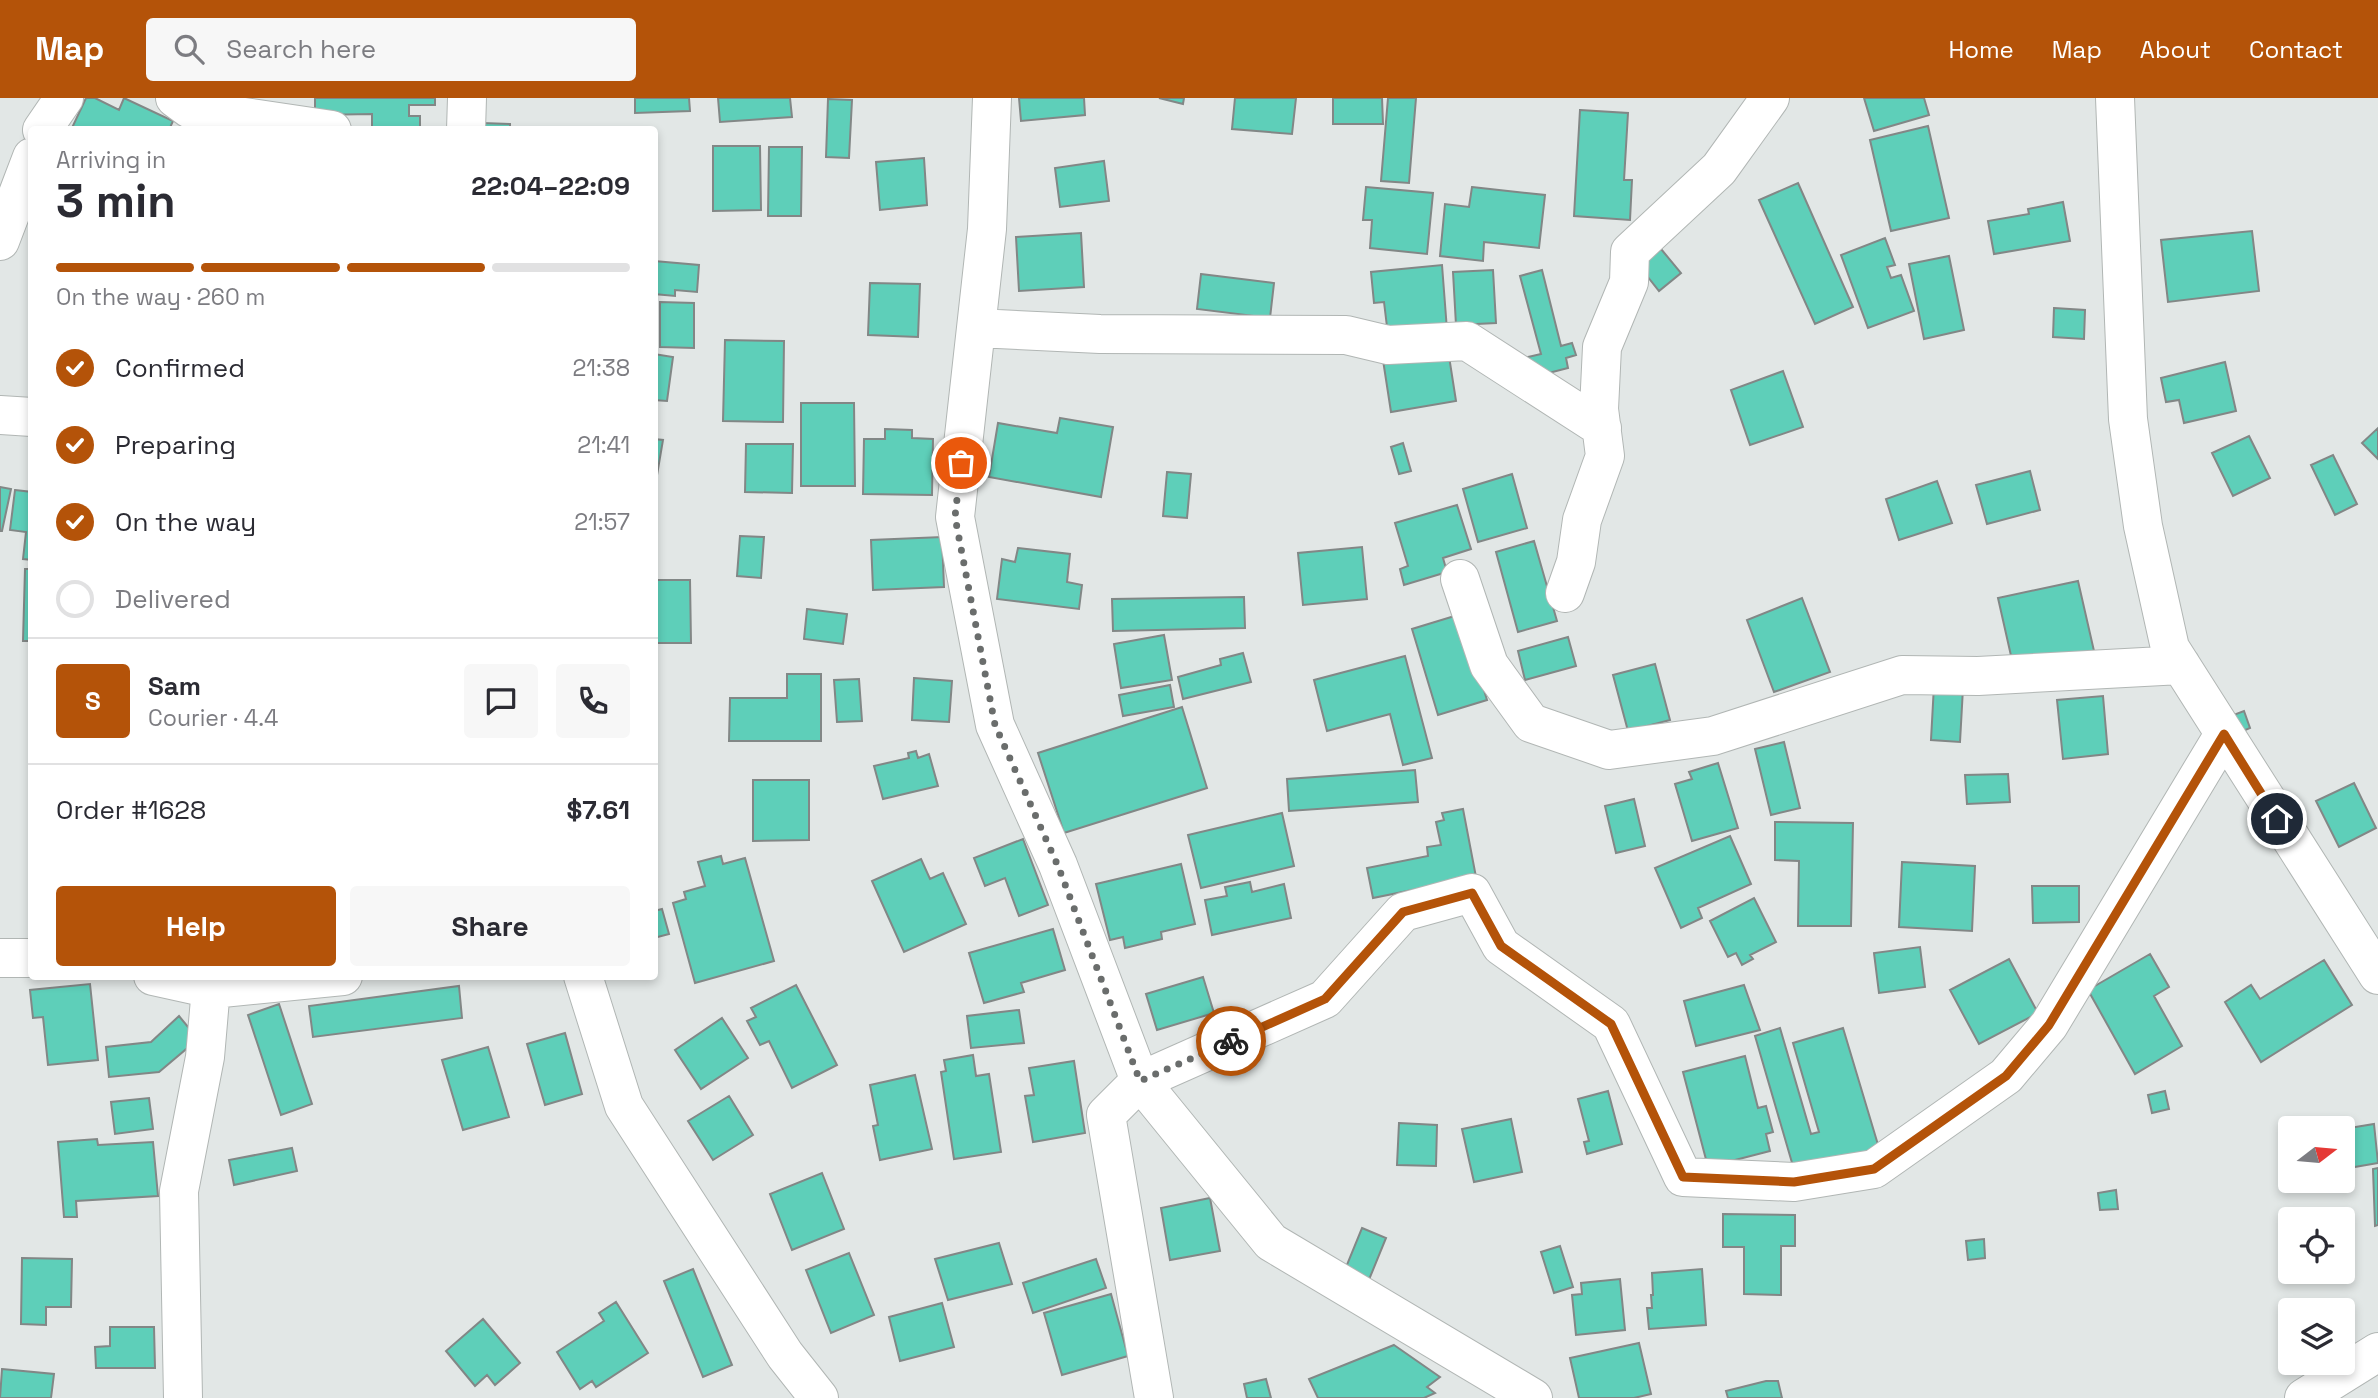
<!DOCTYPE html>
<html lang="en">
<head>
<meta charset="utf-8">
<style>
	:root { --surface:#fff; --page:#f7f7f7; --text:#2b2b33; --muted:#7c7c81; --line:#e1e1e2; --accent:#b45309 }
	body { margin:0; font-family:"Space Grotesk",sans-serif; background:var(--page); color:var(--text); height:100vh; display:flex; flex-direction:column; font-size:26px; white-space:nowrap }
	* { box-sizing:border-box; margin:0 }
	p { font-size:23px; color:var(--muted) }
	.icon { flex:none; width:38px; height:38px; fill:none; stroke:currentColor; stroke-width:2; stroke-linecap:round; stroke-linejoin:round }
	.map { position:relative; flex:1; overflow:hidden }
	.details { position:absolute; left:28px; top:28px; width:630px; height:854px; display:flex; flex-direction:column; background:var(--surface); border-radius:7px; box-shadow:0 4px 10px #0003 }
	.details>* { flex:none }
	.needle { width:46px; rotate:74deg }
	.tools { position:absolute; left:2278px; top:1018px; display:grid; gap:14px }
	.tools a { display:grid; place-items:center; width:77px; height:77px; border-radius:7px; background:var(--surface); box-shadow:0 4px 10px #0003; font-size:35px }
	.pin { position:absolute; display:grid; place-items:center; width:60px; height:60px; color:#fff; margin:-30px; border:4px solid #fff; border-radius:50%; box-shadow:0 2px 7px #0007 }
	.courier { position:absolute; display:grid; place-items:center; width:70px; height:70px; margin:-35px; border:5px solid #b45309; border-radius:50%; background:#fff; color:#222; box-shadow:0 2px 9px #0007 }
	.head em { font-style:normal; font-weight:700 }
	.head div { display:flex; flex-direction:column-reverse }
	.head { display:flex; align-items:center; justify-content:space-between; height:119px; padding:0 28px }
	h1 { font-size:46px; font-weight:700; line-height:52px }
	.bar { display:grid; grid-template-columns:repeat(4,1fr); gap:10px 7px; align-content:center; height:84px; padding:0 28px }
	.bar i { height:9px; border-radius:5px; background:var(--line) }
	.bar .selected { background:var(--accent) }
	.bar p { grid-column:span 4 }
	.line { display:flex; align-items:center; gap:18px; padding:0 28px; border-top:2px solid var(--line) }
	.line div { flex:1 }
	.round { display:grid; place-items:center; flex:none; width:74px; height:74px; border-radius:7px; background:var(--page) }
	ol { padding:0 28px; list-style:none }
	li { display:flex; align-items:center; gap:21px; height:77px }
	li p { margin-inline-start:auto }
	li .icon { padding:7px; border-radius:50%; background:var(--accent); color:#fff; stroke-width:4 }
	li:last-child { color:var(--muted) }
	li i { width:38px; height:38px; border:4px solid var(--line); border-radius:50% }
	.button { display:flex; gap:14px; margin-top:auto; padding:14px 28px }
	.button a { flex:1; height:80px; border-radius:7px; background:var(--accent); color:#fff; font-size:28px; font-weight:700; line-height:80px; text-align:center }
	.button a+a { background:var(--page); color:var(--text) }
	header { display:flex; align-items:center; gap:42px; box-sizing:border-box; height:98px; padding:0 35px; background:var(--accent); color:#fff }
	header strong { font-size:33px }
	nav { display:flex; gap:38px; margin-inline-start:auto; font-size:24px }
	.search { width:490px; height:63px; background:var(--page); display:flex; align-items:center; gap:18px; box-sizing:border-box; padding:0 24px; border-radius:7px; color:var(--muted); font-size:26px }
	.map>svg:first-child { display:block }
</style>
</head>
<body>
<header>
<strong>Map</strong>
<div class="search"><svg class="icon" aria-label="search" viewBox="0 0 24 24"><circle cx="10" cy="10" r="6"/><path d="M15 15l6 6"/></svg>Search here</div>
<nav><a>Home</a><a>Map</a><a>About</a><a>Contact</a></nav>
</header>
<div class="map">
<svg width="2378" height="1300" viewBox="0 0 2378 1300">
	<rect width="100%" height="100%" fill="#e2e7e6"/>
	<path fill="#5ecfb9" stroke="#828786" stroke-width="2" d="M86,0H95L119,12L124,0L173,23L169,32H71Z
		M315,0H435V7H409V18H420V32H372V16L315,17Z
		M635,0H689L690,13L635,15Z
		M718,0H790L792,19L720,24Z
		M1019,0H1084L1085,17L1021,23Z
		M1159,0H1184L1183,6Z
		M1235,0H1296L1292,36L1232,31Z
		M1333,0H1382L1383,26H1333Z
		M1388,0H1416L1409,85L1381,83Z
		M1864,0H1924L1929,17L1874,33Z
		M828,1L852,2L849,60L826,59Z
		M1580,12L1628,15L1624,82H1632L1630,122L1574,118Z
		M482,25L510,26V32H482Z
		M1928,28L1949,120L1891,133L1870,42Z
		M713,48H760L761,112L713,113Z
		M769,49H802L801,118H768Z
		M924,60L927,107L880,112L876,64Z
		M1104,63L1109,103L1060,109L1055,70Z
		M1798,85L1853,209L1815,226L1759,102Z
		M1366,89L1433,95L1427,156L1370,150L1372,122H1363Z
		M1472,89L1545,97L1539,150L1484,144L1483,163L1440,158L1445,106L1469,109Z
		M2063,104L2070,143L1994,156L1988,123L2029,116L2028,111Z
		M2252,133L2259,193L2168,204L2161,142Z
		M1081,135L1084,189L1019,193L1016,139Z
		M1885,140L1895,167L1887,169L1891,180L1901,177L1914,213L1868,230L1841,157Z
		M1661,151L1681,175L1659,193L1640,169Z
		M1949,158L1964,232L1924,241L1909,166Z
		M654,163L699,167L697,194L675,192V198L654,196Z
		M1442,167L1447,232L1388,237L1384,204L1374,205L1371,174Z
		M1493,172L1496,225L1456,227L1453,174Z
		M1542,172L1561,248L1572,245L1576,257L1566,260L1568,270L1533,279L1528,259L1541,256L1520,178Z
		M1201,176L1274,185L1270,220L1197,211Z
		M870,185L920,186L918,239L868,237Z
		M660,204L694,205V250L660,249Z
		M2054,210L2085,212L2084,241L2053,239Z
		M725,242L784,243L783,324L723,323Z
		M1448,252L1456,303L1391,314L1383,262Z
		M654,256L673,259L667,303L654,302Z
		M2225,264L2236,313L2184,325L2179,302L2166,304L2161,280Z
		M1783,273L1803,329L1750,347L1731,292Z
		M801,305H854L855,388H801Z
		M1060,320L1113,329L1101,399L989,379L998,325L1057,335Z
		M2378,330V361L2362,345Z
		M885,331L912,332V340L933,341L932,397L863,396L864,341H885Z
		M2249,338L2270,380L2233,398L2212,355Z
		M654,341L663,342L656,383L654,382Z
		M1403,345L1411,373L1399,376L1391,349Z
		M746,346H793L792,395L745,394Z
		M2333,357L2357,406L2335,417L2311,367Z
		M2030,373L2040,412L1987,426L1976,387Z
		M1167,374L1191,376L1187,420L1163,418Z
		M1512,376L1527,430L1478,444L1463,391Z
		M1937,383L1952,425L1899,442L1886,401Z
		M0,389L11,391L2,433H0Z
		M15,392L32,394V462L23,461L26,434L10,432Z
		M1457,407L1471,451L1443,460L1447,474L1404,487L1400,471L1408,468L1395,425Z
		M740,438L764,439L761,480L737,478Z
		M942,439L944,489L873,492L871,442Z
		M1534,443L1557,523L1518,534L1496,454Z
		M1362,449L1367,501L1303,507L1298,455Z
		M1018,450L1070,456L1067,484L1082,487L1079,511L997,501L1002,461L1015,464Z
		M25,471H32V543H23Z
		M654,482H690L691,545H654Z
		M2078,483L2094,553L2014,571L1998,500Z
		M1244,499L1245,530L1113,533L1112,501Z
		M1802,500L1830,574L1774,594L1747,522Z
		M807,511L847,516L843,546L804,541Z
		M1461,516L1487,602L1438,617L1412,531Z
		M1164,537L1172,582L1121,590L1114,546Z
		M1568,539L1576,568L1525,582L1518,553Z
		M1243,555L1251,584L1183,601L1178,579L1221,567L1220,561Z
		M1405,558L1432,660L1403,667L1390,616L1327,633L1314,582Z
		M1655,566L1670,622L1628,633L1613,577Z
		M787,576H821V643H729L730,600H787Z
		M914,580L952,583L949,624L912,622Z
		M859,581L862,623L837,624L834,582Z
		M1170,587L1174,609L1123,618L1119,597Z
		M1934,587L1963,590L1960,644L1931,642Z
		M2103,598L2108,656L2063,661L2057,602Z
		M1182,609L1207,690L1064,735L1038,655Z
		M2244,613L2250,630L2234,637L2228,619Z
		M1784,644L1800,710L1771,717L1755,651Z
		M916,653L918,660L929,656L938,688L883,701L874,668L909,660L908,655Z
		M1718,665L1738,730L1692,743L1675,686L1692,681L1689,674Z
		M1415,672L1418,704L1289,713L1287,681Z
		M2008,676L2010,704L1967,706L1965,677Z
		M753,682H809V742L753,743Z
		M2354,685L2376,730L2339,749L2316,703Z
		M1634,701L1645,748L1616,755L1605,708Z
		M1463,711L1476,779L1373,800L1367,770L1428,758L1427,749L1441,747L1436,724L1444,722L1442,715Z
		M1282,715L1294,768L1201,790L1188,737Z
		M1775,724L1853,725L1851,828H1798L1799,763L1775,762Z
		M1730,738L1751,786L1698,810L1702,820L1681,830L1655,770Z
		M1023,741L1048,807L1019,818L1005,780L985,788L974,760Z
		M721,758L723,766L745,760L774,863L695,885L673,805L686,801L684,794L705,788L698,764Z
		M921,761L930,781L943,775L966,826L904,854L872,783Z
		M1902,764L1975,768L1972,833L1899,829Z
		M1181,766L1195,826L1161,834L1162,841L1125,850L1123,839L1110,842L1096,786Z
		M1250,784L1252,794L1284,786L1291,820L1212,837L1205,802L1227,798L1225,789Z
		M2032,788H2079V824L2033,825Z
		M1754,800L1776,844L1750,857L1753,861L1742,867L1736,855L1728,859L1710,823Z
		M662,811L669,836L654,840V813Z
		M1053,831L1065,872L1021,885L1024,894L984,905L969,855Z
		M1920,849L1925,889L1879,895L1874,855Z
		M2150,856L2169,889L2154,898L2182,948L2135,976L2088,892Z
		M2009,861L2038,915L1979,946L1950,892Z
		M2324,862L2352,907L2261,964L2225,904L2251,887L2260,901Z
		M1203,879L1214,915L1157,932L1146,896Z
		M90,886L98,962L48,967L43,919L33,920L30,892Z
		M796,887L837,967L792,990L769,943L760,947L747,923L756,919L751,910Z
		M1744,887L1760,932L1696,948L1684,903Z
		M459,888L462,920L313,939L309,908Z
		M279,906L312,1006L281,1017L248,917Z
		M1019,912L1024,945L971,950L967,918Z
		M179,918L198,941L159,974L109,979L106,949L151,944Z
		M722,920L748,960L701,991L675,952Z
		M1780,930L1811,1036L1819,1034L1793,945L1843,930L1879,1050L1795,1075L1755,938Z
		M565,935L582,996L545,1007L527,946Z
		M488,949L509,1019L463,1032L442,962Z
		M973,957L976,978L989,976L1001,1054L954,1061L941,974L946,973L944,962Z
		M1745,958L1758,1010L1766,1008L1773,1034L1766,1036L1770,1053L1708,1069L1683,974Z
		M1074,963L1085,1035L1033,1044L1025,998L1034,997L1029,970Z
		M915,977L932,1051L880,1062L873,1028L878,1027L870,987Z
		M1608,993L1622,1046L1587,1056L1584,1044L1589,1043L1578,1001Z
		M2165,993L2169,1011L2152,1015L2148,997Z
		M729,998L753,1037L713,1062L688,1023Z
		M149,1000L153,1031L115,1036L111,1004Z
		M1511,1021L1522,1074L1474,1084L1462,1031Z
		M1399,1025L1437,1027L1436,1068L1397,1067Z
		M2374,1026L2378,1065L2343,1071V1031Z
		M97,1041L98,1047L153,1044L158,1098L76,1103L77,1119H64L58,1044Z
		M292,1050L297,1073L234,1087L229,1062Z
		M2378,1070V1127L2375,1128L2373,1071Z
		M822,1075L844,1131L792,1152L770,1096Z
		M2116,1092L2118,1111L2100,1112L2098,1095Z
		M1210,1100L1220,1153L1170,1162L1161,1110Z
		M1723,1116L1795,1117V1148H1781V1197L1744,1196V1149H1723Z
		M1362,1130L1386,1140L1366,1189L1342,1179Z
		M1984,1141L1985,1160L1968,1162L1966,1143Z
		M999,1145L1012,1186L948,1202L935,1161Z
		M1560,1148L1573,1189L1554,1195L1541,1154Z
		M849,1155L874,1217L831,1235L806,1172Z
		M22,1160L72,1161L71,1209H46V1227L21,1226Z
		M1096,1161L1106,1190L1033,1215L1023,1185Z
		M693,1171L732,1267L703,1279L664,1183Z
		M1702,1171L1706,1227L1649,1231L1647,1210H1652L1651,1197H1653L1652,1175Z
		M1620,1181L1625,1232L1576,1237L1572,1197L1582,1196L1581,1185Z
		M1111,1196L1128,1258L1062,1277L1044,1215Z
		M616,1204L648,1255L596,1289L592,1283L580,1291L557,1254L604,1223L599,1215Z
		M942,1205L954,1249L900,1263L889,1219Z
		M483,1221L520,1265L495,1287L487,1277L475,1288L446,1253Z
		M110,1229H154L155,1270H96L95,1249L110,1248Z
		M1639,1245L1651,1296L1634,1300H1579L1570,1260Z
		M1394,1247L1440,1279L1427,1289L1435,1295L1424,1300H1318L1309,1281Z
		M2,1271L54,1276L51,1300H0Z
		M1266,1281L1271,1300H1247L1244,1286Z
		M1766,1283H1778L1782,1300H1728L1726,1293Z"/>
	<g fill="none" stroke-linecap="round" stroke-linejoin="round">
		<g stroke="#b1b6b4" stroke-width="40">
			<path id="minor" d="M175,0L190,11L332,32
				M992,0L987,131L955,419L995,627L1058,767L1140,983L1271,1144L1533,1300
				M2115,0L2128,321L2143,428L2170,550L2378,877
				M42,32L64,0
				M466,32L467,0
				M0,143L32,59
				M976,230L1100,236L1346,237L1388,247L1467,243L1602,330
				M0,317L32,319
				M1460,481L1489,567L1531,625L1609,652L1713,638L1902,577L1978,578L2181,567
				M1565,495L1576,464L1582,422L1605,358L1599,311L1602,249L1629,184L1630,154L1719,71L1770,0
				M0,860H32
				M153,878L212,891L343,878
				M583,878L624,1008L785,1257L819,1300
				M183,1300L179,1093L205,959L212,878
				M1154,1300L1106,1017L1140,983L1325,901L1403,814L1472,795L1501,848L1611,926L1683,1079L1794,1084L1874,1071L2006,978L2049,927L2224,636
				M2304,1300L2378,1254"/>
		</g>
		<use href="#minor" stroke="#fff" stroke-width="38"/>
	</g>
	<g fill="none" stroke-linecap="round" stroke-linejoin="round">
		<path stroke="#6a6d6c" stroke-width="7" stroke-dasharray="0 12.6" d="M961,365L955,419L995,627L1058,768L1140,983L1231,943"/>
		<path stroke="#b45309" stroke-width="9" d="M1231,943L1325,901L1403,814L1472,795L1501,848L1611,926L1683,1079L1794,1084L1874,1071L2006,978L2049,927L2224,636L2277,721"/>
	</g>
</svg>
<div class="tools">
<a><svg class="needle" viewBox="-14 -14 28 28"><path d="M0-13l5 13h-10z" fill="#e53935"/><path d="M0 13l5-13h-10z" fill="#7c7c81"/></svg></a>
<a><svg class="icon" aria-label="locate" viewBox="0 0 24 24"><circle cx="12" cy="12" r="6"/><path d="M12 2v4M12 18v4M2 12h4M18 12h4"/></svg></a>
<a><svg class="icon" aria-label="layers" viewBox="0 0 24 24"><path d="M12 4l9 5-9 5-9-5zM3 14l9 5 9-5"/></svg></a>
</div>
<div class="pin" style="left:961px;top:365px;background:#ea580c"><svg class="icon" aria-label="bag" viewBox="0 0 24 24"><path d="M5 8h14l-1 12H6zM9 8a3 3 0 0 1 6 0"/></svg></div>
<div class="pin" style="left:2277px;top:721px;background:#1f2937"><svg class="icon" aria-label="home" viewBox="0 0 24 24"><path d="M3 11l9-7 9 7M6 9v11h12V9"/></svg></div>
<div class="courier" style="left:1231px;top:943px"><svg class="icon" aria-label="bike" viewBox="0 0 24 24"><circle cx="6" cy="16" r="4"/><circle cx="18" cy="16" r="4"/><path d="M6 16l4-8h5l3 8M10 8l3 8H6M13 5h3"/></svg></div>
<section class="details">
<div class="head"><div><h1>3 min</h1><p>Arriving in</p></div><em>22:04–22:09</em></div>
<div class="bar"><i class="selected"></i><i class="selected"></i><i class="selected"></i><i></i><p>On the way · 260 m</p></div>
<ol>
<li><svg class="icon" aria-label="check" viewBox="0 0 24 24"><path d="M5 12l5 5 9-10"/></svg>Confirmed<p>21:38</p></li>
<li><svg class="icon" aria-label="check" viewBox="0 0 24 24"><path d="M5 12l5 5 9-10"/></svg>Preparing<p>21:41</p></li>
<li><svg class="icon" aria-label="check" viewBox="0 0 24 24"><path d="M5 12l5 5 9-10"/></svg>On the way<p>21:57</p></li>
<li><i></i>Delivered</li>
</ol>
<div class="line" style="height:126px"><b class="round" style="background:var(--accent);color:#fff">S</b><div><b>Sam</b><p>Courier · 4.4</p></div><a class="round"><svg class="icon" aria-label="chat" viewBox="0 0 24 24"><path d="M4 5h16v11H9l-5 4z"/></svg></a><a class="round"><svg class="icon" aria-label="phone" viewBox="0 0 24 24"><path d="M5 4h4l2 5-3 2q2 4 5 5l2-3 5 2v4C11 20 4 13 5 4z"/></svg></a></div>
<div class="line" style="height:91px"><div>Order #1628</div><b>$7.61</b></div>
<div class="button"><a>Help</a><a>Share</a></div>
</section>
</div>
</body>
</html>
